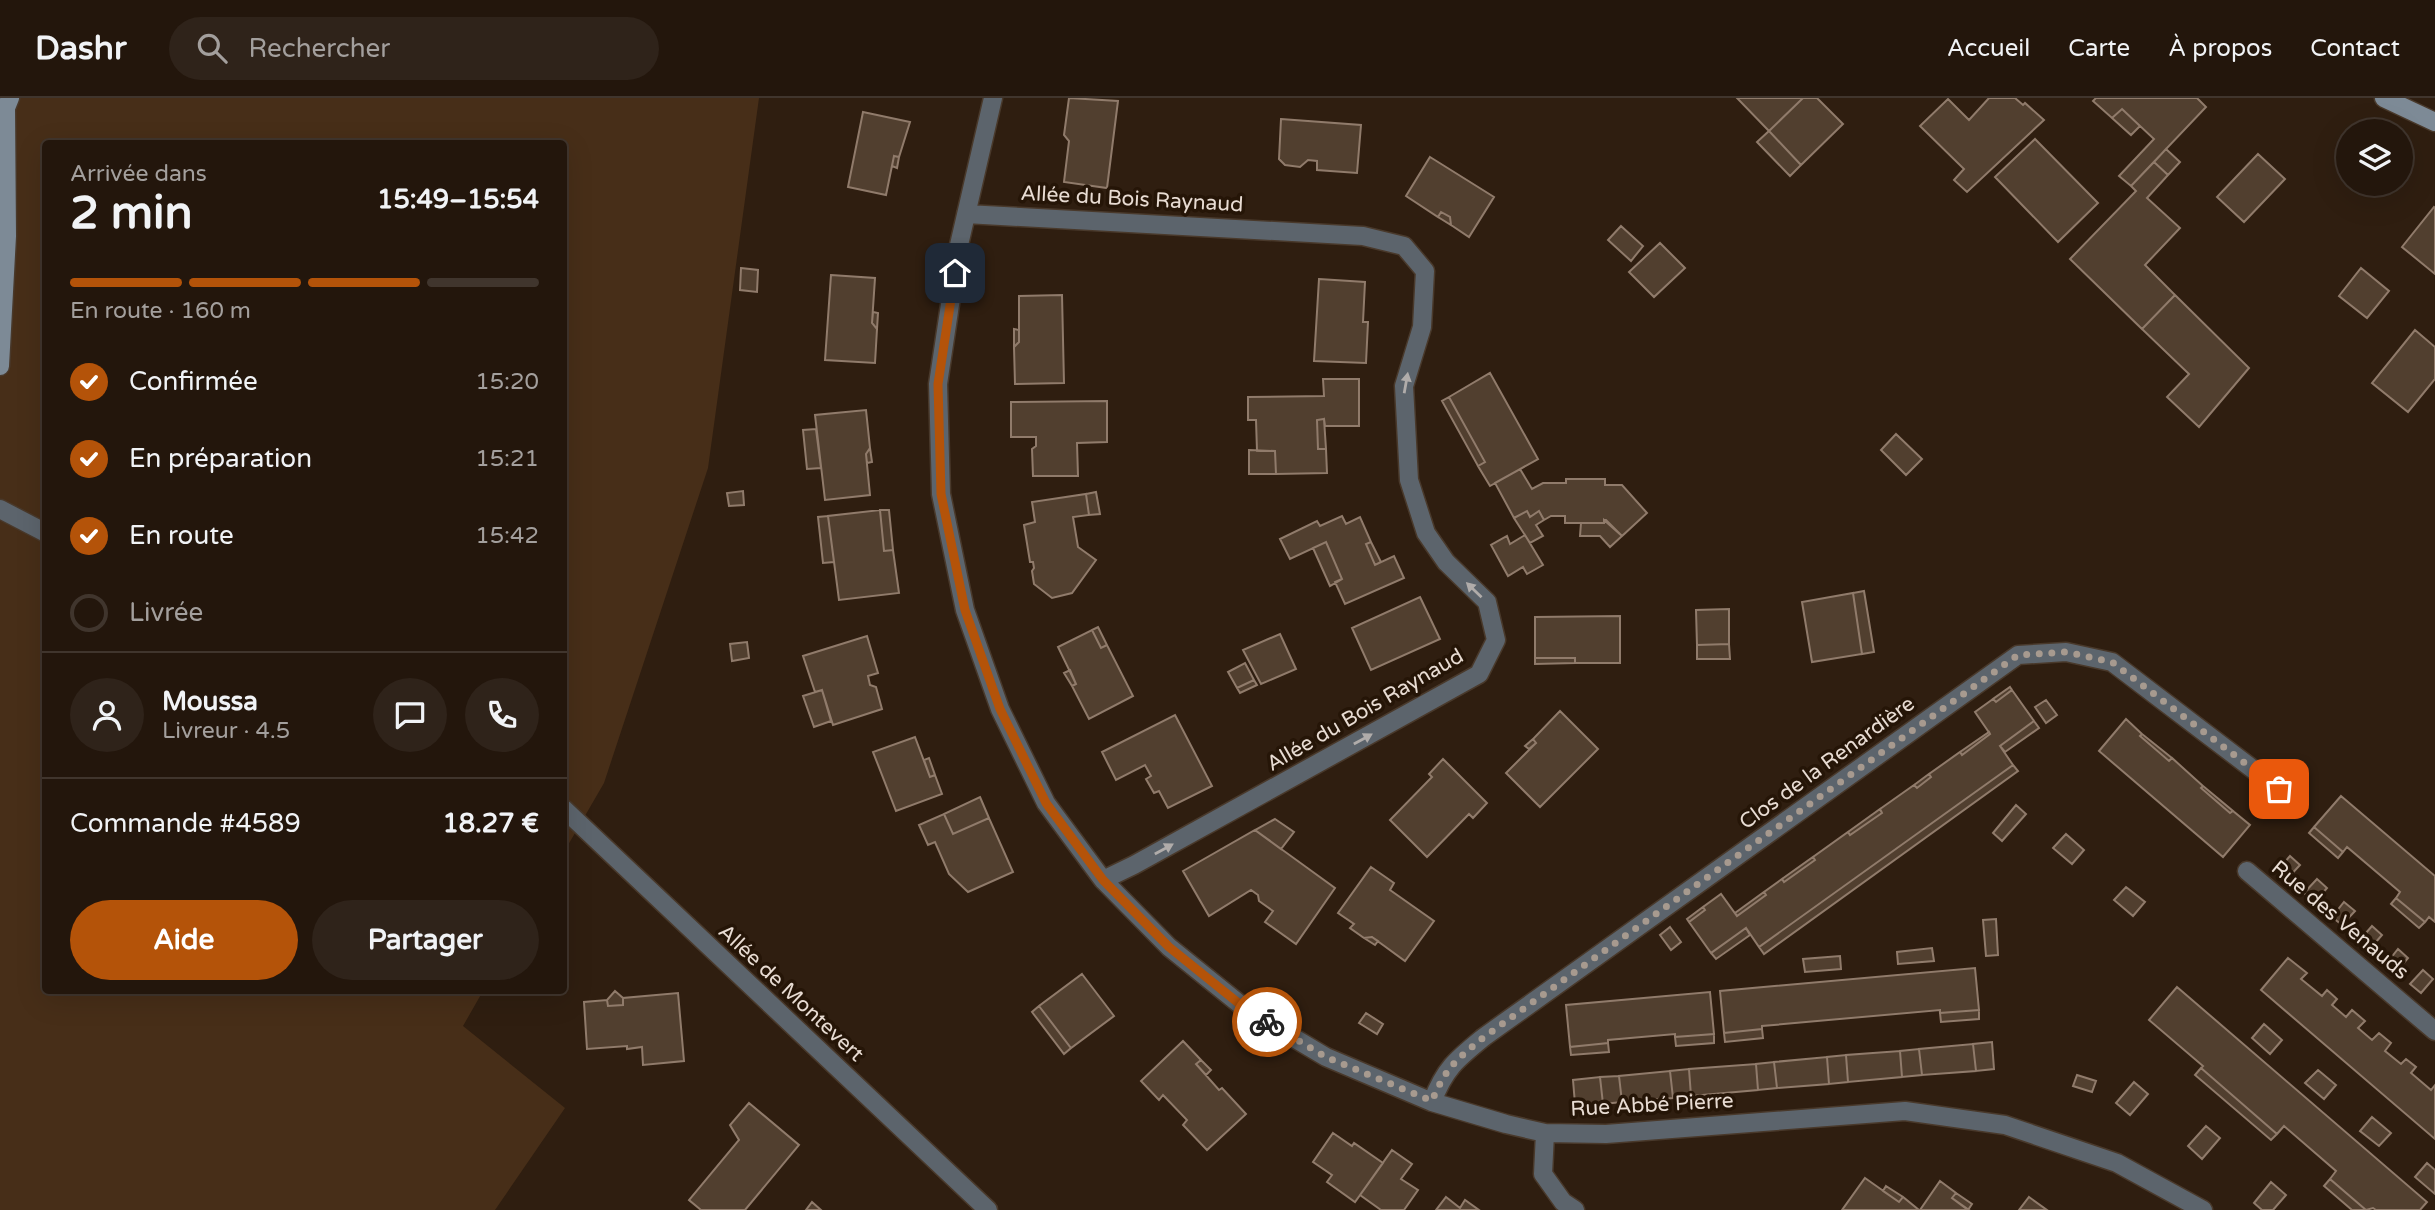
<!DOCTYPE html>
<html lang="fr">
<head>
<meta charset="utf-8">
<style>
	:root { --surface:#23160c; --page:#2f231a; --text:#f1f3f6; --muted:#a39f9d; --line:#40352d; --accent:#b45309 }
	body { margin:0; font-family:"Varela Round",sans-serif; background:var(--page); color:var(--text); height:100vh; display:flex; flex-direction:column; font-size:26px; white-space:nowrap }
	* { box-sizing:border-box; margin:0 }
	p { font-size:23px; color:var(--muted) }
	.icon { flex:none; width:38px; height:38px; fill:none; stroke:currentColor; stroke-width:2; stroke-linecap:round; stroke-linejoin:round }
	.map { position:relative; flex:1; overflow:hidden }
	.details { position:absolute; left:42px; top:42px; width:525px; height:854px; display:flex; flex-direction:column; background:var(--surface); border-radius:7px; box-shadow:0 7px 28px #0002,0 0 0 2px var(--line) }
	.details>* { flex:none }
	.tools { position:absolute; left:2336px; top:21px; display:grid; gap:14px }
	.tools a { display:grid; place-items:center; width:77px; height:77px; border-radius:50%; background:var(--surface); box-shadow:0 7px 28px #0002,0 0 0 2px var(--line); font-size:35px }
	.pin { position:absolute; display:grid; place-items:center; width:60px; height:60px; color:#fff; margin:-30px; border-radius:14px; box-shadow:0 4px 10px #0006 }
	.courier { position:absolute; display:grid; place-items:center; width:70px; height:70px; margin:-35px; border:5px solid #b45309; border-radius:50%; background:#fff; color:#222; box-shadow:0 2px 9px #0007 }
	.overview em { font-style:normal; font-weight:700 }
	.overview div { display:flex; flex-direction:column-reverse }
	.overview { display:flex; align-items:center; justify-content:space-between; height:119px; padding:0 28px }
	h1 { font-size:46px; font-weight:700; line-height:52px }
	.bar { display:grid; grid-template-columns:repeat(4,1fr); gap:10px 7px; align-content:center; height:84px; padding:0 28px }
	.bar i { height:9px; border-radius:5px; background:var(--line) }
	.bar .selected { background:var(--accent) }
	.bar p { grid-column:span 4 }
	.line { display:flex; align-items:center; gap:18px; padding:0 28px; border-top:2px solid var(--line) }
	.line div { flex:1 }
	.round { display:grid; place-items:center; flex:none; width:74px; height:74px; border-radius:37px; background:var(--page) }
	ol { padding:0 28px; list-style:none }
	li { display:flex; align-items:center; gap:21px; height:77px }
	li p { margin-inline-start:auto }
	li .icon { padding:7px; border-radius:50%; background:var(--accent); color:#fff; stroke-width:4 }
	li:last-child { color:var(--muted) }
	li i { width:38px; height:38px; border:4px solid var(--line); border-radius:50% }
	.action { display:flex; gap:14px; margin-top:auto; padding:14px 28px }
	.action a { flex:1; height:80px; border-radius:42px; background:var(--accent); color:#fff; font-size:28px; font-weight:700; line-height:80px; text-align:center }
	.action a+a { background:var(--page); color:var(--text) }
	header { display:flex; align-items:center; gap:42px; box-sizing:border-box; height:98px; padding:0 35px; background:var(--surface); border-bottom:2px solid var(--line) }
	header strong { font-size:33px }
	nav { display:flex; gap:38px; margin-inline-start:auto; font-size:24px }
	.search { width:490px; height:63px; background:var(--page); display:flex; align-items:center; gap:18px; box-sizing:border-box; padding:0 24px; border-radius:38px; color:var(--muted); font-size:26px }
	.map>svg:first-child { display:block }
</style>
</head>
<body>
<header>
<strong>Dashr</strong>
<div class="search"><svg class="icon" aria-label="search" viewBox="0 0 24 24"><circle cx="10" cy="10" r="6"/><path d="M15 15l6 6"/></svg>Rechercher</div>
<nav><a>Accueil</a><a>Carte</a><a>À propos</a><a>Contact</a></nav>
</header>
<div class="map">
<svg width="2435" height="1112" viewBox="0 0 2435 1112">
	<rect width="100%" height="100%" fill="#2f1e10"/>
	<path fill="#472e18" d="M0,0H759L708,370L604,685L564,754V46H46V892L483,893L463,928L565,1010L495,1112H0Z"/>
	<path fill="#513f2f" stroke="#907b6b" stroke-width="2" d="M1069,0L1118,3L1107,90L1064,84L1069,43L1064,37Z
		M1737,0H1803L1769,33Z
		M1803,0H1817L1843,26L1801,67L1769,33Z
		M1989,0H2015L2023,7L2025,5L2044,22L1967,94L1954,82L1964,71L1920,28L1948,1L1969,22Z
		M2096,0H2197L2206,9L2131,88L2119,78L2154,41L2122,11L2112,20L2093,3Z
		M2122,11L2140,28L2131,37L2112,20Z
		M863,14L910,24L899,59L894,58L886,97L848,89Z
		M1281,21L1361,27L1357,75L1317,72V63L1308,62L1300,69L1285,67L1279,61Z
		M1769,33L1801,67L1790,78L1757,44Z
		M2035,41L2098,105L2058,144L1995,79Z
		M2166,51L2180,64L2168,77L2154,64Z
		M2258,56L2285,81L2244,124L2217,99Z
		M894,58L899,59L897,70L892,68Z
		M1430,59L1494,99L1469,139L1451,127L1450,119L1441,114L1438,119L1406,98Z
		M2154,64L2168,77L2147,100L2180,130L2145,167L2175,197L2142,231L2070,161L2136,93L2131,88Z
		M2434,109L2435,110V176L2402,149Z
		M1441,114L1450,119L1451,127L1438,119Z
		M1621,128L1643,148L1631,163L1608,142Z
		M1660,145L1685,170L1654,199L1629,174Z
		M741,170L758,172L757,194L740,192Z
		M2361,170L2389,193L2367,220L2339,198Z
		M831,177L875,180L872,225L877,231L875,265L825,262Z
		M1319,181L1365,184L1363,224H1368L1366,265L1314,263Z
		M1062,197L1064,285L1015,286L1014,249L1019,244V198Z
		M2175,197L2249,270L2199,329L2167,299L2189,276L2142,231Z
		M873,214L878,215L877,231L872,225Z
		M1014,231L1019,232V244L1014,249Z
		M2415,232L2435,249V281L2408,314L2372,285Z
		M1490,275L1538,361L1490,388L1478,368L1485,364L1449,299Z
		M1323,281H1359V328H1325L1324,321L1317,322L1318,351H1326L1327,375L1276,376L1275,353H1257L1256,322H1248V299L1324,298Z
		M1449,299L1485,364L1478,368L1442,303Z
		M1107,303V344L1077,345L1078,378H1033L1032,351L1036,348V339H1011V304Z
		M866,312L870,350L866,356L870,397L825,402L815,317Z
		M1324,321L1326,351H1318L1317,322Z
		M816,331L821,370L807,371L803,332Z
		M1896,336L1922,361L1906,377L1881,352Z
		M870,350L872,364L867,365L866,356Z
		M1249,352L1275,353L1276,376H1249Z
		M1520,371L1532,391L1543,385H1566V381H1605V387H1622L1647,415L1622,438L1606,422H1604V425H1565V418H1551L1544,422L1539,413L1530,419L1527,413L1514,420L1495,385Z
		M743,393L744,407L729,408L727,395Z
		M1096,394L1100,416L1089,417L1086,396Z
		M1086,396L1089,417L1073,419L1078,449L1096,462L1072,495L1052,500L1034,486L1032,473L1034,470L1033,464H1030L1024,427L1035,424L1032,404Z
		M880,412H889L893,452L884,453Z
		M880,412L884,453L893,452L899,495L839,502L828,418Z
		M1527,413L1530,419L1539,413L1544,422L1536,427L1543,438L1530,445L1514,420Z
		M828,418L834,464L823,465L818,419Z
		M1342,418L1346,426L1360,419L1371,444L1366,446L1375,467L1394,458L1404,480L1345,506L1335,484L1342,481L1326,444L1290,461L1280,441L1317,423L1320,428Z
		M1604,422L1622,438L1610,449L1600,438H1580L1581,425H1604Z
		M1525,437L1543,467L1527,476L1523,469L1508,478L1491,447L1507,438L1510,446Z
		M1326,444L1342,481L1330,488L1313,450Z
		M1371,444L1381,464L1375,467L1366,446Z
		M1864,493L1874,554L1862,556L1853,495Z
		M1853,495L1862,556L1812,564L1802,504Z
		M1420,499L1440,541L1371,572L1352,530Z
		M1729,511V546L1697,547L1696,512Z
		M1620,518V565H1575V560H1535V519Z
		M1098,529L1107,547L1101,550L1092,532Z
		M1092,532L1101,550L1107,547L1133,598L1089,621L1072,588L1076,586L1058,549Z
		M1280,536L1296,571L1261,586L1243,552Z
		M867,538L878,575L868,578L870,587L876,589L882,611L833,627L822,592L815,594L803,558Z
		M747,544L749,560L732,563L730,546Z
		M1729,546L1730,561H1697V547Z
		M1535,560H1575V565L1535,566Z
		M1245,565L1254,582L1237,590L1228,574Z
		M1070,572L1076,586L1072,588L1064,575Z
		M1254,582L1257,587L1240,595L1237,590Z
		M2010,589L2012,592L1996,604L1993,601Z
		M822,592L831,623L814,629L803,598Z
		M2012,592L2034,623L2000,648L2013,667L1759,849L1746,830L1711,855L1689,824L1705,812L1703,809L1721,796L1737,818L1766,797L1764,794L1782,781L1784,784L1815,762L1813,759L1848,734L1850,737L1882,715L1880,711L1914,687L1917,690L1931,679L1929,676L1960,654L1962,657L1990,636L1975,614L1993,601L1996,604Z
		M2046,602L2057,617L2046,625L2035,609Z
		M1560,613L1598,651L1540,709L1506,675L1536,645L1533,641Z
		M1175,617L1212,688L1168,710L1159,693L1154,695L1146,681L1151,678L1145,667L1116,682L1102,654Z
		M2126,621L2142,636L2140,638L2169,663L2172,660L2203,688L2201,690L2230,715L2233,713L2250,727L2223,759L2099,653Z
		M2034,623L2039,630L2005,654L2000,648Z
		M1989,634L1990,636L1962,657L1960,654Z
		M2142,636L2172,660L2169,663L2140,638Z
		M915,639L930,679L935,677L942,696L896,713L873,654Z
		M1533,641L1536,645L1529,651L1525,648Z
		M929,660L935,677L930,679L924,662Z
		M1443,661L1487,705L1473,720L1469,716L1427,759L1390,722L1432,679L1429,676Z
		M2013,667L2018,673L1764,856L1759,849Z
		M1929,676L1931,679L1917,690L1914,687Z
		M2203,688L2233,713L2230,715L2201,690Z
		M2341,698L2435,778V824L2429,819L2425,824L2396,800L2400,794L2347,749L2343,754L2314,729Z
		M980,699L989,720L953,736L944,716Z
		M2016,707L2026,716L2002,743L1993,735Z
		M1880,711L1882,715L1850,737L1848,734Z
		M944,716L953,736L989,720L1013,774L968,794L949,776L935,744L928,747L919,727Z
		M1275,721L1294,734L1281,751L1255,732Z
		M2314,729L2343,754L2338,760L2309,735Z
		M1255,732L1335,790L1296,846L1265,824L1273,813L1259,803L1258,797L1251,792L1209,818L1183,773Z
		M2066,736L2084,752L2072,766L2053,750Z
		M2290,758L2300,767L2287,781L2277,773Z
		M1813,759L1815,762L1784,784L1782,781Z
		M1371,769L1394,785L1390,792L1434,823L1405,863L1372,839L1364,840L1350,830L1354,826L1338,815Z
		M2317,781L2327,790L2315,804L2304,795Z
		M2126,789L2145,804L2133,818L2114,802Z
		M1764,794L1766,797L1737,818L1735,815Z
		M2396,800L2425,824L2419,830L2391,806Z
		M2344,804L2355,813L2342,827L2332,819Z
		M1703,809L1705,812L1689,824L1687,821Z
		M1996,821L1998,857L1986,858L1983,822Z
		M2372,828L2382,837L2369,852L2359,843Z
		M1670,829L1681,844L1671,852L1660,837Z
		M1746,830L1750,837L1716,861L1711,855Z
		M1372,839L1378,843L1375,847L1364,840Z
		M1932,850L1934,863L1898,866L1897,854Z
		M2398,851L2408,860L2396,874L2386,866Z
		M1840,858L1841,871L1805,874L1803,861Z
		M2288,860L2307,875L2301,881L2322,898L2327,892L2337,901L2332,907L2346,919L2352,912L2365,923L2358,930L2372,942L2379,935L2391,945L2385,953L2401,966L2406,961L2416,969L2411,975L2431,992L2435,987V1041L2261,892Z
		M1975,870L1979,912L1940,915V912L1762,928V931L1724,935L1720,893Z
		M2423,872L2433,881L2421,895L2410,886Z
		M1082,876L1114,918L1071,950L1039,908Z
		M2177,889L2427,1104L2420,1112H2376L2373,1110L2366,1112L2330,1081L2336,1073L2284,1028L2277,1036L2201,970L2203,968L2149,922Z
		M615,893L623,900V907L608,908L607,902Z
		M1710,894L1714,936L1675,939V936L1608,942V945L1570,949L1566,907Z
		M678,895L684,963L643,967L642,949L627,951V948L587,951L584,904L607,902L608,908L623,907V900Z
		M1039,908L1071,950L1064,956L1032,914Z
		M1979,912V921L1941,924L1940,915Z
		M1366,915L1383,926L1377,936L1359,925Z
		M2264,926L2282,942L2270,956L2252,940Z
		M1762,931L1763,940L1725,944L1724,935Z
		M1714,936V945L1676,948L1675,939Z
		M1183,943L1201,962L1196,966L1219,992L1222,990L1246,1016L1207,1052L1183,1027L1187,1022L1163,997L1159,1002L1141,983Z
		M1992,944L1994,971L1976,973L1973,946Z
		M1608,945L1609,954L1571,957L1570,949Z
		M1973,946L1976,973L1922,977L1919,951Z
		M1919,951L1922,977L1902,979L1900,953Z
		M1900,953L1902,979L1848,984L1846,957Z
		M1846,957L1848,984L1829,986L1827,959Z
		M1827,959L1829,986L1777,990L1774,964Z
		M1201,962L1211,972L1206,977L1196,966Z
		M1774,964L1777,990L1758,992L1756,966Z
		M1756,966L1758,992L1691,998L1689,971Z
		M2201,970L2277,1036L2271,1042L2195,977Z
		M1689,971L1691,998L1673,1000L1670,973Z
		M2318,972L2336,987L2324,1001L2305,985Z
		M1670,973L1673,1000L1622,1004L1619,978Z
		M2077,977L2096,983L2092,994L2073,988Z
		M1619,978L1622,1004L1603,1006L1600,979Z
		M1600,979L1603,1006H1575L1573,982Z
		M2134,984L2148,996L2130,1017L2116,1005Z
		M749,1005L799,1047L745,1112H701L689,1102L739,1042L730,1027Z
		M2372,1019L2391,1035L2379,1048L2360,1033Z
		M2206,1028L2220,1040L2202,1061L2188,1048Z
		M1333,1035L1352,1048L1354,1045L1383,1065L1355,1104L1327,1084L1332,1077L1313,1064Z
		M1392,1052L1412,1066L1401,1081L1418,1092L1404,1112H1381L1360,1097Z
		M2427,1065L2435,1072V1096L2415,1079Z
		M1865,1080L1899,1104L1903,1099L1919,1112H1842Z
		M2330,1081L2366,1112H2352L2324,1088Z
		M1940,1083L1956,1095L1952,1100L1969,1112H1920Z
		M2271,1084L2286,1097L2273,1112H2262L2254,1105Z
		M1886,1088L1903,1099L1899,1104L1883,1093Z
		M1956,1095L1972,1106L1968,1112L1952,1100Z
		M1446,1099L1460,1110L1465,1102L1479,1112H1436Z
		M2029,1099L2047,1112H2019Z
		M812,1104L821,1112H806Z"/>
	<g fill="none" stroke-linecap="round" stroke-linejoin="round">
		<g stroke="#49392b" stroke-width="21">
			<path id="minor" d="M993,0L959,147L938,286L941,396L965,512L1000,611L1046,705L1103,782L1169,849L1247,912L1326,959L1432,1004L1506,1026L1545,1035L1606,1036L1905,1013L2005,1027L2117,1065L2203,1112
				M966,116L1363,138L1404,148L1425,173L1422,229L1404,288L1409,382L1426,435L1446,464L1487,504L1496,542L1479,576L1134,767L1103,782
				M0,411L46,435
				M564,711L988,1112
				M2247,773L2435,933
				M1432,1004C1445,970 1457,961 1484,939L2018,557L2066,554L2112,564L2279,691
				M1545,1035L1543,1076L1563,1104L1575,1112"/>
		</g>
		<g stroke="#49392b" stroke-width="21">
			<path id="secondary" d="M2384,0L2435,24
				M0,268L7,138L6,10L10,0"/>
		</g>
		<use href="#minor" stroke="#5c646c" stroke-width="18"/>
		<use href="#secondary" stroke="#7d8a96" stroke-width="18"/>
	</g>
	<defs><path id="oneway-solid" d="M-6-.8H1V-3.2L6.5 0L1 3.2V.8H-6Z" transform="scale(1.75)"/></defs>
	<g fill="#b0acaa">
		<use href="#oneway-solid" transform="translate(1406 285) rotate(-80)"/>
		<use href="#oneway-solid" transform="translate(1474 492) rotate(-136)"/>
		<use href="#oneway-solid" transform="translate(1363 641) rotate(-29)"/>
		<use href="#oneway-solid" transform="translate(1164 751) rotate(-29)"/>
	</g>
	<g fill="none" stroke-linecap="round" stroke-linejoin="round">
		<path stroke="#a79a8f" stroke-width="7" stroke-dasharray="0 12.6" d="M1267,924L1326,959L1432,1003C1446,969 1456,962 1484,939L2018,557L2066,554L2112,564L2279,691"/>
		<path stroke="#b45309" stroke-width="9" d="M955,175L938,286L941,396L965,512L1000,611L1046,705L1103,782L1169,849L1247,912L1267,924"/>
	</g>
	<g text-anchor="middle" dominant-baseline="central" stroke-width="7" stroke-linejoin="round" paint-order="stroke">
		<g font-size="21" fill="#e8dcd3" stroke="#251507">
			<text transform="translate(1132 101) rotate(3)">Allée du Bois Raynaud</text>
			<text transform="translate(1365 612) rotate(-30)">Allée du Bois Raynaud</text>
			<text transform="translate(1827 665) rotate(-36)">Clos de la Renardière</text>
			<text transform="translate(2340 822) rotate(40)">Rue des Venauds</text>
			<text transform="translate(791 895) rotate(43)">Allée de Montevert</text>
			<text transform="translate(1652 1007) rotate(-3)">Rue Abbé Pierre</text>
		</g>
	</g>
</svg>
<div class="tools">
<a><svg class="icon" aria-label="layers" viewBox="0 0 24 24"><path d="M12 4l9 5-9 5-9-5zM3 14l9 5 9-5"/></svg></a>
</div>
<div class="pin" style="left:2279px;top:691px;background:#ea580c"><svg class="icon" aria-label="bag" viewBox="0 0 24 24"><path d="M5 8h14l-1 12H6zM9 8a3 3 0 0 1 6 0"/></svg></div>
<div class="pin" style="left:955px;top:175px;background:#1f2937"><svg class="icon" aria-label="home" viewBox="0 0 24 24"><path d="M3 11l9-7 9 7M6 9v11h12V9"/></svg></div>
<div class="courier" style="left:1267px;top:924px"><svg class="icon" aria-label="bike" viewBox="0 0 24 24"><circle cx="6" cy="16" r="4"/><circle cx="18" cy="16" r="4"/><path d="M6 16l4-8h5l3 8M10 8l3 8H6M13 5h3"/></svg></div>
<section class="details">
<div class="overview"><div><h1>2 min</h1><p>Arrivée dans</p></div><em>15:49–15:54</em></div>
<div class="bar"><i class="selected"></i><i class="selected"></i><i class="selected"></i><i></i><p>En route · 160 m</p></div>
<ol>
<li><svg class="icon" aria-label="check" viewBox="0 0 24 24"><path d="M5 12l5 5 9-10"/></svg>Confirmée<p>15:20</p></li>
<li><svg class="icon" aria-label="check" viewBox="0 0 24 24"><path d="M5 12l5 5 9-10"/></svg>En préparation<p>15:21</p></li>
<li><svg class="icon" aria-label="check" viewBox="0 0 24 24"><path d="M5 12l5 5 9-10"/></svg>En route<p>15:42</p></li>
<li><i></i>Livrée</li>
</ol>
<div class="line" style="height:126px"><a class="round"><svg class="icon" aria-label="person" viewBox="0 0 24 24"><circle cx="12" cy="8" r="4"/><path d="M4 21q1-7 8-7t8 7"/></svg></a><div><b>Moussa</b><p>Livreur · 4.5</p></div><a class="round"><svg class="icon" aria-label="chat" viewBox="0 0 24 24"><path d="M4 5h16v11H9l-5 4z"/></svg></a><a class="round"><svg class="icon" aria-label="phone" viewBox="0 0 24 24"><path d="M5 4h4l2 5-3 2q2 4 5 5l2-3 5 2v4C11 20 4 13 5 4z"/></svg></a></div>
<div class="line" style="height:91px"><div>Commande #4589</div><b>18.27 €</b></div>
<div class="action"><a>Aide</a><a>Partager</a></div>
</section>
</div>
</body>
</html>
